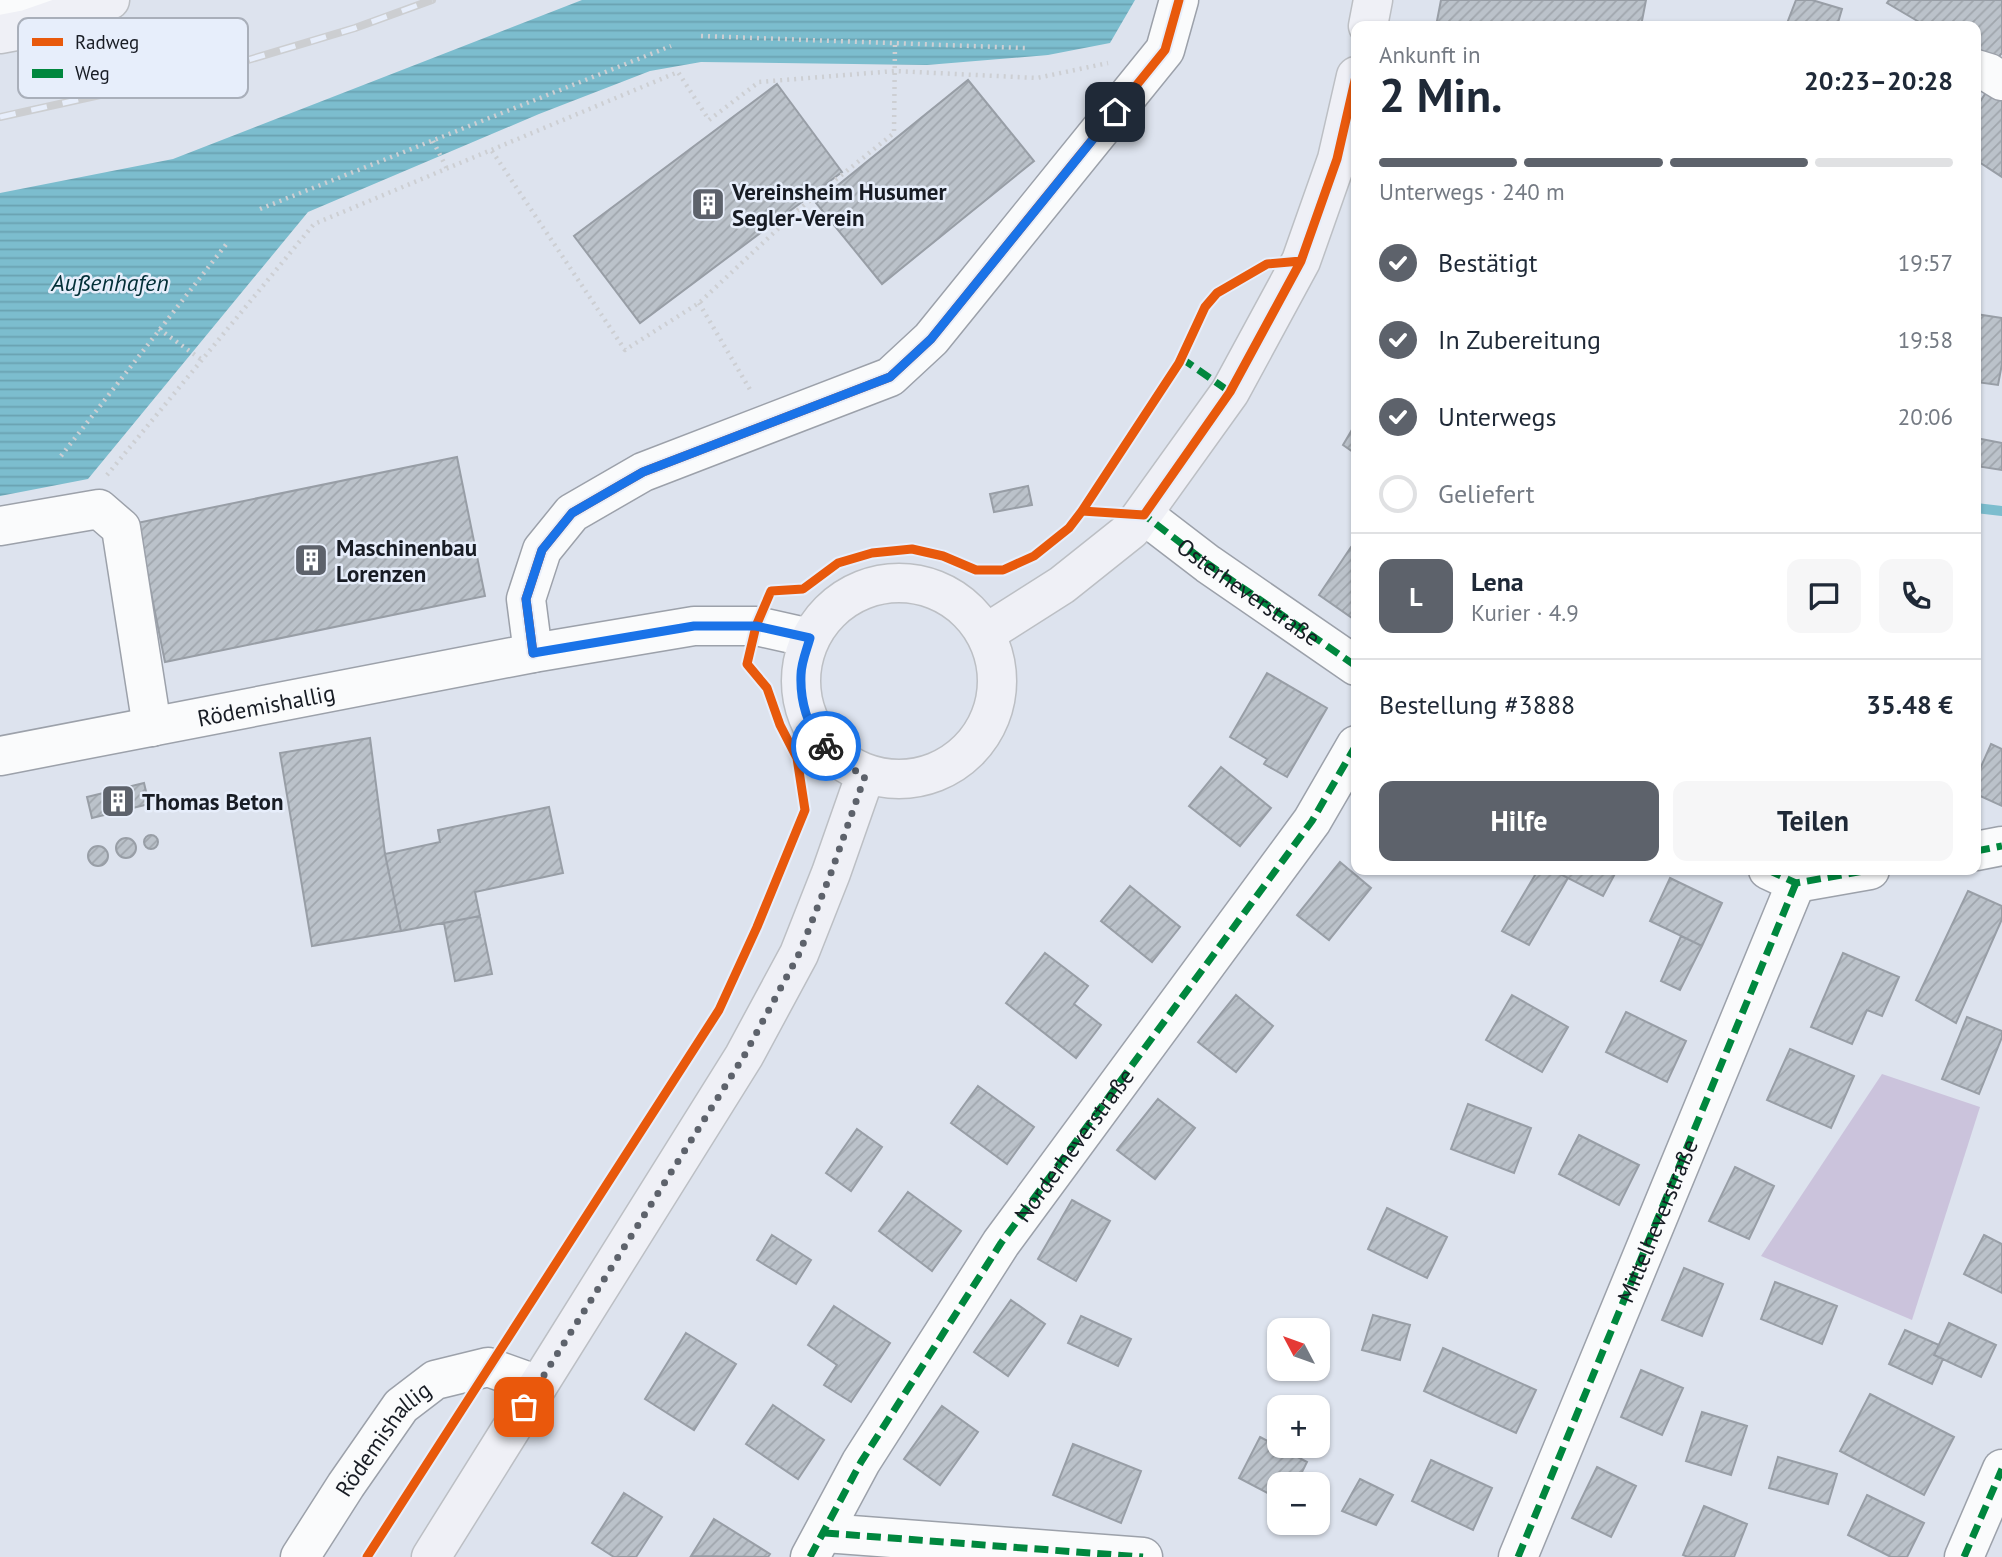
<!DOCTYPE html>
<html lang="de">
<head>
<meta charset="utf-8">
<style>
	:root { --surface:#fff; --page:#f6f6f7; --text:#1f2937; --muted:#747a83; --line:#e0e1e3; --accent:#5d626b }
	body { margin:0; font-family:"PT Sans",sans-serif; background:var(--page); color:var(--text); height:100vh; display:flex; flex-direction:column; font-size:26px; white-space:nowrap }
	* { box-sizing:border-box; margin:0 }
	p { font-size:23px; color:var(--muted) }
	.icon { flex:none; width:38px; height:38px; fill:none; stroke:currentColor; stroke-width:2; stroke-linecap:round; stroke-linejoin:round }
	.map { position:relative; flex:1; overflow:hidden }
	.panel { position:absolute; left:1351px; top:21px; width:630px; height:854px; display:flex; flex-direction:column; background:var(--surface); border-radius:14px; box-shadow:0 2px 5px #0004 }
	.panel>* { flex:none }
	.needle { width:46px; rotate:311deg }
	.fabs { position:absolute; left:1267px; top:1318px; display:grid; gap:14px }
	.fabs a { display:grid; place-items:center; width:63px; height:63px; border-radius:14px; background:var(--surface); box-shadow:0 2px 5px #0004; font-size:35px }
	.pin { position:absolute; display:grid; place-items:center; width:60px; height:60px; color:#fff; margin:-30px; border-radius:14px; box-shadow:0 4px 10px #0006 }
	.courier { position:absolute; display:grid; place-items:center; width:70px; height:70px; margin:-35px; border:5px solid #1a73e8; border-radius:50%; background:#fff; color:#222; box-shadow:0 2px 9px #0007 }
	.summary em { font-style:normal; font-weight:700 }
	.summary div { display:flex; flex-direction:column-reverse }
	.summary { display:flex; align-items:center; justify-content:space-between; height:119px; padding:0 28px }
	h1 { font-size:46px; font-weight:700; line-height:52px }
	.bar { display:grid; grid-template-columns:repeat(4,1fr); gap:10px 7px; align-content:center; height:84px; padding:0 28px }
	.bar i { height:9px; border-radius:5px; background:var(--line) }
	.bar .active { background:var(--accent) }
	.bar p { grid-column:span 4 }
	.line { display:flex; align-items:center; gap:18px; padding:0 28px; border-top:2px solid var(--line) }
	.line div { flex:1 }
	.round { display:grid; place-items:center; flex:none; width:74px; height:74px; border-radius:14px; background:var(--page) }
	ol { padding:0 28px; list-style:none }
	li { display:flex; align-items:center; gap:21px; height:77px }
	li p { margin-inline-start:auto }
	li .icon { padding:7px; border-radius:50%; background:var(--accent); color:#fff; stroke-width:4 }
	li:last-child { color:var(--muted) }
	li i { width:38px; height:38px; border:4px solid var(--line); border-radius:50% }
	.button { display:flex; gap:14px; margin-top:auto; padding:14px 28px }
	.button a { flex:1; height:80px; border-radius:14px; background:var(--accent); color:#fff; font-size:28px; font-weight:700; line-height:80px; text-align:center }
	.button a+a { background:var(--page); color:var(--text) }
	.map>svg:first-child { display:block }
</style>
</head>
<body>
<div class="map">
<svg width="2002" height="1557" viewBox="0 0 2002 1557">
	<defs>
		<pattern id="water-rules" width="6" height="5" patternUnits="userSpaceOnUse" patternTransform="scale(1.75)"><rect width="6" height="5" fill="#7cbdce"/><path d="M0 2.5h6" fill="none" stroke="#6aa2b1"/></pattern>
		<pattern id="building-hatch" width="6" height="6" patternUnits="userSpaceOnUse" patternTransform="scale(1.75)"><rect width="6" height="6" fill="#bbc2ca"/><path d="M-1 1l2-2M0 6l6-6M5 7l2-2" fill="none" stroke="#a0a6ad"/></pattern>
	</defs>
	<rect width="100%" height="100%" fill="#dde3ee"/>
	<path fill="#cbc3dc" d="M1882,1074L1980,1107L1912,1320L1761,1256Z"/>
	<path fill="url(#water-rules)" d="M582,0H1135L1110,43L1048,55L927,65L701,62L650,71L539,114L308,212L88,479L0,496V193L173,159Z"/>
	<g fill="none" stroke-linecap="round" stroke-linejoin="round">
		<path stroke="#7cbdce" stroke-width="10" d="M1976,508L2002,511"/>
	</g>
	<path fill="url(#building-hatch)" stroke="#989ea6" stroke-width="2" d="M1441,0H1646L1641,26H1436Z
		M1796,0H1812L1842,9L1837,26H1786Z
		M1889,0H2002V53L1991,65L1976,56V26H1926L1887,3Z
		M968,80L1034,161L882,284L816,203Z
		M777,84L842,172L640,323L574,236Z
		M1987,91L2002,101V177L1976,160V108Z
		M1976,314L2002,318V364L1998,385L1976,382Z
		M1356,423V454L1343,445Z
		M1976,438L2002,443V470L1976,466Z
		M457,457L485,596L165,662L137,523Z
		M1028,486L1032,505L994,512L990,494Z
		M1351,547L1356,550L1355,620L1319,595Z
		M1267,673L1327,708L1287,777L1264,764L1267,759L1230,737Z
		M370,738L385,854L401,931L312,946L280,753Z
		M1991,744L2002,749V806L1976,794V778Z
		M1221,767L1271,808L1240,846L1189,806Z
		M144,783L149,804L92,818L87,797Z
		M549,807L563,873L475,892L480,916L401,931L385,854L440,842L438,830Z
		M144 842a7 7 0 1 1 14 0a7 7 0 1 1-14 0Z
		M116 848a10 10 0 1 1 20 0a10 10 0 1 1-20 0Z
		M88 856a10 10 0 1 1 20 0a10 10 0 1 1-20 0Z
		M1340,862L1371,888L1329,940L1297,915Z
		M1538,870H1563L1560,874L1568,878L1529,945L1502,931Z
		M1563,870H1617L1603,896L1560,874Z
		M1670,878L1722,903L1702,946L1650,921Z
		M1130,886L1180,927L1152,962L1101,921Z
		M1968,891L2002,906V919L1956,1023L1916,1000Z
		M480,916L492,974L455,981L444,923Z
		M1681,936L1702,946L1680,990L1661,981Z
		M1045,953L1088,986L1074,1004L1101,1025L1076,1058L1006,1003Z
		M1843,953L1899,977L1882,1016L1867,1010L1852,1044L1811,1027Z
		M1236,995L1273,1026L1236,1072L1198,1042Z
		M1512,995L1568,1027L1542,1072L1486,1040Z
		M1626,1012L1686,1041L1667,1082L1606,1052Z
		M1967,1017L2002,1031V1037L1979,1094L1942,1079Z
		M1790,1049L1854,1076L1831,1128L1767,1100Z
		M978,1086L1034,1127L1007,1164L951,1123Z
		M1158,1099L1195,1128L1155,1179L1117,1150Z
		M1468,1104L1531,1128L1514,1173L1451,1149Z
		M857,1129L882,1147L851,1191L826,1173Z
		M1579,1135L1639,1165L1619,1205L1559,1174Z
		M1735,1167L1774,1186L1749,1239L1709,1221Z
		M908,1192L961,1231L932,1271L879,1231Z
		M1072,1200L1110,1221L1076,1281L1038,1259Z
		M1387,1208L1447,1237L1427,1278L1368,1249Z
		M772,1235L811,1260L796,1284L757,1260Z
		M1984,1235L2002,1244V1293L1964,1274Z
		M1684,1268L1723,1284L1702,1336L1662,1320Z
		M1775,1282L1837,1306L1822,1344L1761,1319Z
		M1011,1300L1045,1324L1008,1376L974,1352Z
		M834,1306L890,1343L851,1402L824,1385L837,1365L808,1345Z
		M1373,1315L1410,1325L1400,1360L1362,1350Z
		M1081,1316L1131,1339L1118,1366L1068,1343Z
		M1949,1323L1996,1345L1981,1377L1934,1355Z
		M1905,1330L1939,1345L1934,1355L1943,1359L1932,1384L1889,1364Z
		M686,1333L736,1364L694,1430L645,1399Z
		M1443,1348L1536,1390L1516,1433L1424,1391Z
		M1641,1370L1683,1388L1662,1435L1621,1417Z
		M1870,1394L1954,1437L1924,1495L1840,1451Z
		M773,1405L824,1440L798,1479L746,1444Z
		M942,1406L978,1432L940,1485L904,1459Z
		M1702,1412L1747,1426L1731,1475L1686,1461Z
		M1260,1437L1307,1462L1296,1484H1279V1499L1239,1478Z
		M1073,1444L1141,1471L1121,1523L1053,1495Z
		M1778,1457L1837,1474L1828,1504L1769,1488Z
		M1431,1460L1492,1488L1473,1530L1412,1501Z
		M1597,1467L1636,1486L1611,1537L1572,1518Z
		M1360,1479L1393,1495L1376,1525L1342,1511Z
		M624,1493L662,1517L636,1557H614L592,1543Z
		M1867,1495L1924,1523L1907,1557H1891L1848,1535Z
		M1704,1506L1747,1524L1734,1557H1688L1683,1555Z
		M714,1519L770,1554L768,1557L691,1556Z"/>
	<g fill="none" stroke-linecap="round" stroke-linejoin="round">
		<g stroke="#9ca1aa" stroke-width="41">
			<g id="minor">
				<path d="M5,0L27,29L49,0"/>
				<path d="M1976,69L1989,73L2002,81"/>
				<path d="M1144,515L1208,564L1356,666"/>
				<path d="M0,526L99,509L121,528L152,727"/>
				<path d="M533,653L526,599L542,550L572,513L643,472L890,377L931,339L1165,50L1179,0"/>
				<path id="s1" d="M0,756L533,653L694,626H756L810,638"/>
				<path d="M1976,851L2002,846"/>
				<path d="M1768,870L1796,883L1870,870"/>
				<path d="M825,1533L1143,1557"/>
				<path id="s2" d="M300,1557L346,1485L401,1406L435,1380L488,1367L538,1385"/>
				<path id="s3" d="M810,1557L861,1462L1001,1243L1312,821L1356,745"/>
				<path d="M1518,1557L1796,883"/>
				<path d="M1964,1557L2002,1469"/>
			</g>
		</g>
		<g stroke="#bcbfc4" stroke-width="41">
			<path id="major" d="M1368,26L1373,0
				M0,34L27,29L110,0
				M801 681a98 98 0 1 1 196 0a98 98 0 1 1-196 0Z
				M988,632L1062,585L1131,530L1230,392L1301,261L1337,159L1356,76
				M431,1557L744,1056L799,954L831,873L865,776"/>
		</g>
		<path stroke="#cdcfd3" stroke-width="4.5" stroke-dasharray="2 5" stroke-linecap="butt" d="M701,36L1025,48
			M433,141L447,169
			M492,151L625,350L699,303L798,210L894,133L895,43
			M260,209L671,46
			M699,303L752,393
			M159,329L202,360
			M61,456L228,242
			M107,475L314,224L678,72L709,120L759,82L895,71L1037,78L1108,63
			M1082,511L1179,363L1205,307L1217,293L1251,273"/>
		<use href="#minor" stroke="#fafbfc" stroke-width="38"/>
		<use href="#major" stroke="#eff0f6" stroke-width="38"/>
		<g stroke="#ccced1" stroke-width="8">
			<path id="rail" d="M0,117L218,69L355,28L432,0"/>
		</g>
		<use href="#rail" stroke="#e7eefb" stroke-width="5" stroke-dasharray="16" stroke-linecap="butt"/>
		<g stroke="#00873e" stroke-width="7" stroke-dasharray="14 7" stroke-linecap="butt">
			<path d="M1181,358L1230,392"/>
			<path id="s4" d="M1138,514L1144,515L1208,564L1356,666"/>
			<path d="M1976,851L2002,846"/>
			<path d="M1768,870L1796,883L1870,870"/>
			<path d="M825,1533L1143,1557"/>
			<path d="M810,1557L861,1462L1001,1243L1312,821L1356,745"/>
			<path id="s5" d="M1518,1557L1796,883"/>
			<path d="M1964,1557L2002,1469"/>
		</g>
		<g stroke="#e7eefb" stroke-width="13">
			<path id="cycleway" d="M1082,511L1144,515L1230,392L1301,261L1337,159L1356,76
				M533,653L526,599L542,550L572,513L643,472L890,377L931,339L1165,50L1179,0
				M367,1557L719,1010L757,927L805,810L797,758L780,725L767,688L747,664L756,626L771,591L803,589L838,563L872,553L912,549L943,556L976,570H1003L1034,556L1069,528L1082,511L1179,363L1205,307L1217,293L1267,264L1301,261"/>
		</g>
		<use href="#cycleway" stroke="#e8590c" stroke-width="9"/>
	</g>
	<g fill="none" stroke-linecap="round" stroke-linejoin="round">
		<path stroke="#5d626b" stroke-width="7" stroke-dasharray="0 12.6" d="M524,1407L744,1056L799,954L831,873L865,776L847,766L826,746"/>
		<path stroke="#1a73e8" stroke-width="9" d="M826,746C807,730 800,699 801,675C801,663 807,649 810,638L756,626H694L533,653L526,599L542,550L572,513L643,472L890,377L931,339L1115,112"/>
	</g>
	<defs>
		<g id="building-square" transform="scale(1.75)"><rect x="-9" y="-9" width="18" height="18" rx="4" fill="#5d626b" stroke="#e7eefb"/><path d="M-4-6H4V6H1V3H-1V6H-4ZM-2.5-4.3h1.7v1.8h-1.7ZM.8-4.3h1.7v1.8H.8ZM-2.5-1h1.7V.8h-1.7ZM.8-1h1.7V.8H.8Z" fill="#fff"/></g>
	</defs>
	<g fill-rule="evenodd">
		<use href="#building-square" x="708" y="204"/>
		<use href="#building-square" x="311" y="560"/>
		<use href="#building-square" x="118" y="801"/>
	</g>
	<g text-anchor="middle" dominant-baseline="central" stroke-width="5" stroke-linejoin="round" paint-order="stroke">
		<g font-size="23" font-weight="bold" fill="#181c24" stroke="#e7eefb" text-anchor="start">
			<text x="732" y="191">Vereinsheim Husumer<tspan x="732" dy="26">Segler-Verein</tspan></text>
			<text x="336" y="547">Maschinenbau<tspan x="336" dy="26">Lorenzen</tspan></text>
			<text x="142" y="801">Thomas Beton</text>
		</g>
		<g font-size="23" fill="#181c24" stroke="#e7eefb">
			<text stroke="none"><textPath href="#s4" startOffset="136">Osterheverstraße</textPath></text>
			<text stroke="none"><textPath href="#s1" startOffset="271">Rödemishallig</textPath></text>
			<text stroke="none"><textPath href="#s3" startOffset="490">Norderheverstraße</textPath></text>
			<text stroke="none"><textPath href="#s5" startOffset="364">Mittelheverstraße</textPath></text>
			<text stroke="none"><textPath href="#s2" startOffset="145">Rödemishallig</textPath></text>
		</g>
		<g font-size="24" font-style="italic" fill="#033038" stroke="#e7eefb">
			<text x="110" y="282">Außenhafen</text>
		</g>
	</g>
	<rect x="18" y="18" width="230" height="80" rx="10" fill="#e7eefb" stroke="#a9afba" stroke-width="2"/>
	<rect x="32" y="38" width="31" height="8" fill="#e8590c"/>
	<rect x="32" y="69" width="31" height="9" fill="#00873e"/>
	<g font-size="19" fill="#181c24">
		<text x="75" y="49">Radweg</text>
		<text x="75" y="80">Weg</text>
	</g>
</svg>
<div class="fabs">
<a><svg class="needle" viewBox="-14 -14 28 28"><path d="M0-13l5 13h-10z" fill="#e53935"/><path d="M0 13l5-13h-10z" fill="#747a83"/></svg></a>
<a>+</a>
<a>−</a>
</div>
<div class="pin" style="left:524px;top:1407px;background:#ea580c"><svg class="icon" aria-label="bag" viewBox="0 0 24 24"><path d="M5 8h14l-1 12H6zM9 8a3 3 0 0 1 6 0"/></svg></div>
<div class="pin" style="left:1115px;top:112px;background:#1f2937"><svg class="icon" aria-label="home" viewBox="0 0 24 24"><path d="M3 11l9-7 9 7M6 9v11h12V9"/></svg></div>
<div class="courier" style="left:826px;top:746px"><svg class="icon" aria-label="bike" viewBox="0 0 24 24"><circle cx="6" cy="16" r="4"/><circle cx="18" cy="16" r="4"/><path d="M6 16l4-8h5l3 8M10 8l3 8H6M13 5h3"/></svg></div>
<section class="panel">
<div class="summary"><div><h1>2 Min.</h1><p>Ankunft in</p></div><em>20:23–20:28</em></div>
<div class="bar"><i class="active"></i><i class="active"></i><i class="active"></i><i></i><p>Unterwegs · 240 m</p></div>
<ol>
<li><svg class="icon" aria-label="check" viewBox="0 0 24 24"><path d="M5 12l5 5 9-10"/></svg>Bestätigt<p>19:57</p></li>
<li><svg class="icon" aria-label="check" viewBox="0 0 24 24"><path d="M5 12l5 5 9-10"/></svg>In Zubereitung<p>19:58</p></li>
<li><svg class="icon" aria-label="check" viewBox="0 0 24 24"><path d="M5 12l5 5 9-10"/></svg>Unterwegs<p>20:06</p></li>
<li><i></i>Geliefert</li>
</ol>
<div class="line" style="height:126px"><b class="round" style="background:var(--accent);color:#fff">L</b><div><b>Lena</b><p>Kurier · 4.9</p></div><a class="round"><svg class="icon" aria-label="chat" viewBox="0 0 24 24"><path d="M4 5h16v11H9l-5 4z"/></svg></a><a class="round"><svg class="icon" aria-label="phone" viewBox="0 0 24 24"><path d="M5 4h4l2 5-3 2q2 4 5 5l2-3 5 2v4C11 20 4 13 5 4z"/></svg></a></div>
<div class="line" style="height:91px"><div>Bestellung #3888</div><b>35.48 €</b></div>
<div class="button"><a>Hilfe</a><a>Teilen</a></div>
</section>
</div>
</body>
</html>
